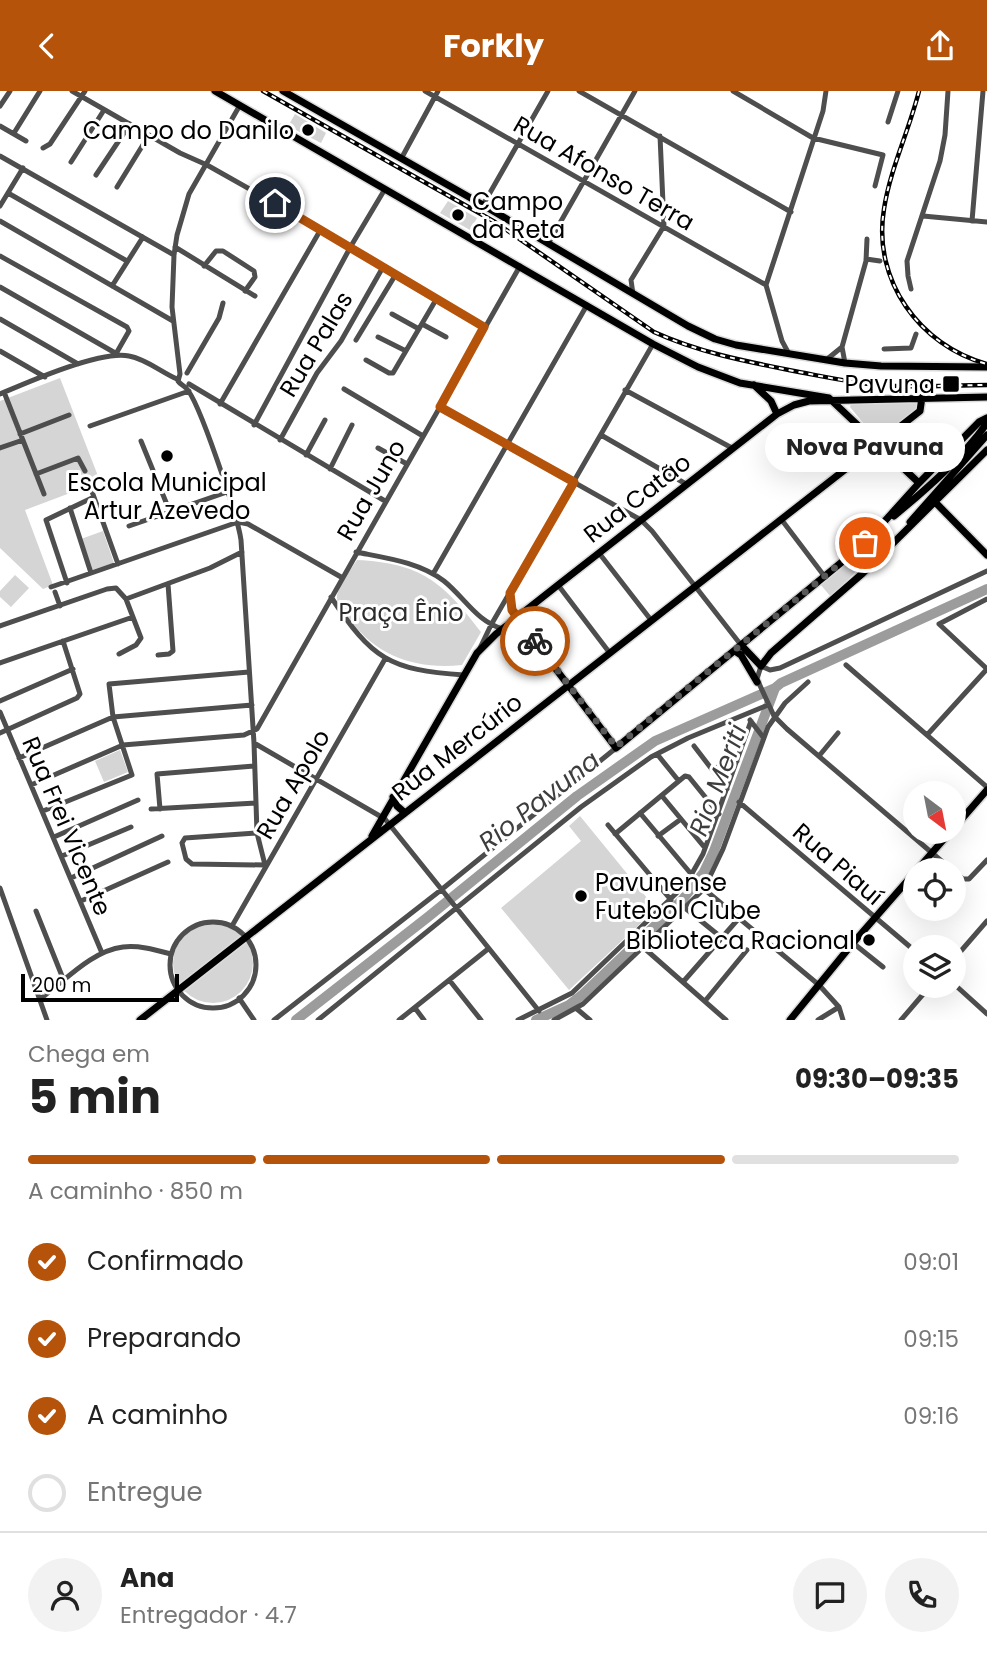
<!DOCTYPE html>
<html lang="pt">
<head>
<meta charset="utf-8">
<style>
	:root { --surface:#fff; --page:#f2f2f2; --text:#222; --muted:#767676; --line:#e0e0e0; --accent:#b45309 }
	body { margin:0; font-family:Poppins,sans-serif; background:var(--page); color:var(--text); height:100vh; display:flex; flex-direction:column; font-size:26px; white-space:nowrap }
	* { box-sizing:border-box; margin:0 }
	p { font-size:23px; color:var(--muted) }
	.icon { flex:none; width:38px; height:38px; fill:none; stroke:currentColor; stroke-width:2; stroke-linecap:round; stroke-linejoin:round }
	.map { position:relative; height:929px; overflow:hidden }
	.details { display:flex; flex-direction:column; background:var(--surface); flex:1 }
	.details>* { flex:none }
	.needle { width:46px; rotate:148deg }
	.tools { position:absolute; left:903px; top:690px; display:grid; gap:14px }
	.tools a { display:grid; place-items:center; width:63px; height:63px; border-radius:50%; background:var(--surface); box-shadow:0 7px 28px #0002; font-size:35px }
	.scale { position:absolute; left:21px; bottom:18px; width:158px; box-sizing:border-box; padding-left:7px; border:4px solid #000; border-top:0; font-size:19px; line-height:24px; white-space:nowrap; color:#000; -webkit-text-stroke:5px #fff; paint-order:stroke }
	.pin { position:absolute; display:grid; place-items:center; width:60px; height:60px; color:#fff; margin:-30px; border:4px solid #fff; border-radius:50%; box-shadow:0 2px 7px #0007 }
	.courier { position:absolute; display:grid; place-items:center; width:70px; height:70px; margin:-35px; border:5px solid #b45309; border-radius:50%; background:#fff; color:#222; box-shadow:0 2px 9px #0007 }
	.bubble { position:absolute; height:49px; border-radius:24px; background:var(--surface); box-shadow:0 7px 28px #0002; font-size:23px; font-weight:700; line-height:49px; text-align:center }
	.head em { font-style:normal; font-weight:700 }
	.head div { display:flex; flex-direction:column-reverse }
	.head { display:flex; align-items:center; justify-content:space-between; height:119px; padding:0 28px }
	h1 { font-size:46px; font-weight:700; line-height:52px }
	.bar { display:grid; grid-template-columns:repeat(4,1fr); gap:10px 7px; align-content:center; height:84px; padding:0 28px }
	.bar i { height:9px; border-radius:5px; background:var(--line) }
	.bar .on { background:var(--accent) }
	.bar p { grid-column:span 4 }
	.line { display:flex; align-items:center; gap:18px; padding:0 28px; border-top:2px solid var(--line) }
	.line div { flex:1 }
	.round { display:grid; place-items:center; flex:none; width:74px; height:74px; border-radius:37px; background:var(--page) }
	ol { padding:0 28px; list-style:none }
	li { display:flex; align-items:center; gap:21px; height:77px }
	li p { margin-inline-start:auto }
	li .icon { padding:7px; border-radius:50%; background:var(--accent); color:#fff; stroke-width:4 }
	li:last-child { color:var(--muted) }
	li i { width:38px; height:38px; border:4px solid var(--line); border-radius:50% }
	header { display:flex; justify-content:space-between; align-items:center; height:91px; padding:0 28px; background:var(--accent); color:#fff; font-size:32px; font-weight:700 }
	.map>svg:first-child { display:block }
</style>
</head>
<body>
<header><svg class="icon" aria-label="back" viewBox="0 0 24 24"><path d="M15 5l-7 7 7 7"/></svg>Forkly<svg class="icon" aria-label="share" viewBox="0 0 24 24"><path d="M12 15V3M7 8l5-5 5 5M5 13v7h14v-7"/></svg></header>
<div class="map">
<svg width="987" height="929" viewBox="0 0 987 929">
	<rect width="100%" height="100%" fill="#fff"/>
	<path fill="#d5d5d5" d="M295,23L326,42L321,52L288,35Z
		M448,110L477,127L470,139L440,122Z
		M60,287L98,385L85,391L86,396L25,419L53,494L43,498L0,457V310Z
		M910,310H917L919,313L917,319L878,350L850,316L851,313L904,312Z
		M103,440L114,472L92,479L81,448Z
		M871,455L875,461L831,506L820,493Z
		M357,469C421,472 443,491 481,541L462,574C418,579 378,566 351,530C346,524 337,516 337,507C337,495 350,480 357,469Z
		M15,484L29,497L11,516L0,506V500Z
		M120,659L128,681L104,691L95,670Z
		M580,725L656,818L569,899L501,817L581,750L569,735Z
		M173 872a40 40 0 1 1 80 0a40 40 0 1 1-80 0Z"/>
	<g fill="none" stroke-linecap="round" stroke-linejoin="round">
		<path stroke="#9c9c9c" stroke-width="10" d="M296,929L428,826L577,705L655,650L775,597L781,592L987,498
			M536,929L569,914L582,904L683,808L704,781L714,760L775,597"/>
		<g stroke="#dbdbdb" stroke-width="10">
			<path id="major" d="M215,0L653,253L698,276L740,292L829,307L919,392
				M283,0L483,114L688,235L715,248L736,254L845,272L881,275L987,276
				M754,294L771,310L777,323
				M935,411L987,464
				M894,425C928,397 962,367 987,332
				M910,431L987,344
				M865,452L876,456L877,468
				M517,527L616,657L865,452L919,392L979,331L987,327
				M741,554L761,575L771,562L863,482L987,359
				M735,560L741,564L757,591
				M393,706L397,715L405,722
				M954,737L987,699
				M372,745L477,562L496,543L558,494L777,323L794,314L809,310L987,306
				M917,779L951,740
				M140,929L920,320L922,306
				M790,929L853,852L915,781"/>
		</g>
		<path stroke="#4e4e4e" stroke-width="5" d="M72,0L180,62L207,74L321,138L484,236
			M425,0L766,194
			M579,0L791,121
			M733,0L813,47L883,64L875,95
			M240,14L189,103L177,144L174,164L172,216L180,283L178,290C180,293 183,294 186,297C199,309 238,427 241,449L254,652L257,742L265,774
			M0,15L10,0
			M888,31L898,0
			M0,35L26,50
			M14,42L40,0
			M43,57L50,53L85,0
			M0,65L174,164
			M401,68L438,0
			M71,71L104,19
			M96,84L130,33
			M117,96L149,44
			M8,102L127,170
			M483,114L548,0
			M0,115L23,77
			M923,125L987,131
			M0,130L173,230
			M972,130L983,0
			M548,153L635,0
			M175,156L255,205
			M0,165L127,236L129,240L117,261
			M866,168L880,170
			M204,175L216,160H223L254,180L255,186L245,200
			M112,195L143,146
			M0,196L117,263
			M911,198L908,185L907,170L940,70L945,44L948,0
			M633,203L631,189L664,135L660,45
			M392,223L419,238
			M0,228L78,273
			M422,233L446,246
			M378,246L406,260
			M356,249L396,183
			M842,256L866,170L867,148
			M884,258L911,257L916,243
			M0,260L45,286
			M789,263L782,250L766,194L823,20L826,0
			M366,269L389,282H393L437,207
			M826,269L842,256L845,272
			M187,282L219,227L223,212
			M189,293L385,410
			M344,298L423,345
			M625,299L732,357
			M4,301L44,403
			M0,303C28,291 101,259 129,265C146,268 161,281 177,288
			M220,313L321,138
			M440,316L641,429L652,440L741,554
			M254,334L351,155L385,98
			M90,335L189,300
			M20,343L69,324
			M601,344L686,393
			M280,349L317,282L341,250L383,176
			M141,350L170,421
			M0,357L23,349
			M378,357L407,373
			M306,364L325,329
			M330,378L352,334
			M36,383L78,367L85,380
			M90,395L118,473
			M70,417L91,482
			M781,428L825,486
			M129,435L227,401
			M356,461C386,467 419,471 444,490C464,506 477,531 503,538
			M599,462L651,529
			M433,483L587,214
			M67,492L46,429L94,406
			M558,494L609,561
			M51,496L238,431L248,433L341,486
			M55,501L60,515
			M510,504L512,519L517,527
			M331,506C372,568 389,579 464,584
			M126,508L210,477L242,461
			M987,508L939,533L987,578
			M0,535L107,498L116,497L126,508L141,547L136,554L119,563
			M480,557L491,534L653,253
			M158,564L169,563L173,560L168,493
			M0,572L133,526
			M846,574L987,696
			M0,610L73,578
			M0,621L102,862
			M750,629L763,646
			M0,642L77,607L80,603L63,550
			M927,644L987,578
			M254,652L385,728L539,920
			M694,655L727,698
			M657,663L678,689
			M819,665L838,642
			M19,667L113,626L252,614
			M712,678L737,670
			M31,694L123,654L244,644L257,638L520,175
			M662,705L705,757
			M739,711L915,860
			M151,718L256,712
			M160,718L157,683L254,675
			M43,720L132,684L113,626L109,593L249,581
			M640,722L692,784
			M608,734L671,809
			M257,742L185,747L182,752L186,768L192,773L265,774
			M615,743L685,685L689,686L719,723
			M658,745L681,728
			M54,746L138,709
			M62,765L131,736
			M952,779L787,638L774,625L757,588L761,575L770,579L780,577L987,480
			M954,780L963,788H969L987,769
			M71,787L162,745
			M0,797L47,929
			M704,798L819,894L839,916L843,929
			M81,810L168,771
			M685,817L722,847
			M36,820L64,890
			M170 874a43 43 0 1 1 86 0a43 43 0 1 1-86 0Z
			M232,835L385,568
			M853,852L883,876
			M644,857L726,929
			M954,868L987,830
			M450,890L481,929
			M683,891L740,826
			M954,893L987,923
			M239,907L254,929
			M40,908C65,890 91,860 123,856C139,854 156,859 171,863
			M705,910L747,859
			M415,917L424,929
			M577,918L590,929
			M274,929L441,799L616,657
			M318,929L581,716L651,666L688,647L768,614
			M399,929L488,858
			M518,929L572,902L686,793L703,763L751,630
			M554,929L583,913L704,798L723,758L768,636L785,612L808,591
			M818,929L839,916
			M901,929L931,894"/>
		<use href="#major" stroke="#000" stroke-width="7"/>
		<g stroke="#000" stroke-width="4.5">
			<path id="rail" d="M263,0L495,131L654,241C700,262 749,271 799,281C831,287 863,294 895,295C926,296 957,294 987,294
				M919,0C909,40 890,78 884,118C872,189 920,255 987,273"/>
		</g>
		<use href="#rail" stroke="#fff" stroke-width="2" stroke-dasharray="5" stroke-linecap="butt"/>
	</g>
	<g fill="none" stroke-linecap="round" stroke-linejoin="round">
		<path stroke="#595959" stroke-width="7" stroke-dasharray="0 12.6" d="M535,550L616,656L865,452"/>
		<path stroke="#b45309" stroke-width="9" d="M275,112L484,236L440,316L574,391L510,502L512,519L535,550"/>
	</g>
	<g fill="#000" stroke="#fff" stroke-width="2.5">
		<circle cx="308" cy="39" r="7"/>
		<circle cx="458" cy="124" r="7"/>
		<rect x="942" y="284" width="18" height="18" rx="3.5"/>
		<circle cx="167" cy="365" r="7"/>
		<circle cx="581" cy="805" r="7"/>
		<circle cx="869" cy="849" r="7"/>
	</g>
	<g text-anchor="middle" dominant-baseline="central" stroke-width="6" stroke-linejoin="round" paint-order="stroke">
		<g font-size="24" fill="#000" stroke="#fff" text-anchor="end">
			<text x="294" y="39">Campo do Danilo</text>
			<text x="472" y="110" text-anchor="start">Campo<tspan x="472" dy="28">da Reta</tspan></text>
			<text x="935" y="293">Pavuna</text>
			<text x="167" y="391" text-anchor="middle">Escola Municipal<tspan x="167" dy="28">Artur Azevedo</tspan></text>
			<text x="595" y="791" text-anchor="start">Pavunense<tspan x="595" dy="28">Futebol Clube</tspan></text>
			<text x="855" y="849">Biblioteca Racional</text>
		</g>
		<g font-size="24" fill="#000" stroke="#fff">
			<text transform="translate(604 82) rotate(30)">Rua Afonso Terra</text>
			<text transform="translate(316 253) rotate(-59)">Rua Palas</text>
			<text transform="translate(371 399) rotate(-60)">Rua Juno</text>
			<text transform="translate(637 407) rotate(-38)">Rua Catão</text>
			<text transform="translate(457 656) rotate(-38)">Rua Mercúrio</text>
			<text transform="translate(293 693) rotate(-60)">Rua Apolo</text>
			<text transform="translate(67 735) rotate(67)">Rua Frei Vicente</text>
			<text transform="translate(838 773) rotate(41)">Rua Piauí</text>
		</g>
		<g font-size="24" fill="#2c2c2c" stroke="#fff">
			<text x="401" y="521">Praça Ênio</text>
		</g>
		<g font-size="26" font-style="italic" fill="#3d3d3d" stroke="#fff">
			<text transform="translate(718 689) rotate(-69)">Rio Meriti</text>
			<text transform="translate(539 710) rotate(-38)">Rio Pavuna</text>
		</g>
	</g>
</svg>
<div class="tools">
<a><svg class="needle" viewBox="-14 -14 28 28"><path d="M0-13l5 13h-10z" fill="#e53935"/><path d="M0 13l5-13h-10z" fill="#767676"/></svg></a>
<a><svg class="icon" aria-label="locate" viewBox="0 0 24 24"><circle cx="12" cy="12" r="6"/><path d="M12 2v4M12 18v4M2 12h4M18 12h4"/></svg></a>
<a><svg class="icon" aria-label="layers" viewBox="0 0 24 24"><path d="M12 4l9 5-9 5-9-5zM3 14l9 5 9-5"/></svg></a>
</div>
<div class="scale">200 m</div>
<div class="pin" style="left:865px;top:452px;background:#ea580c"><svg class="icon" aria-label="bag" viewBox="0 0 24 24"><path d="M5 8h14l-1 12H6zM9 8a3 3 0 0 1 6 0"/></svg></div>
<div class="pin" style="left:275px;top:112px;background:#1f2937"><svg class="icon" aria-label="home" viewBox="0 0 24 24"><path d="M3 11l9-7 9 7M6 9v11h12V9"/></svg></div>
<div class="courier" style="left:535px;top:550px"><svg class="icon" aria-label="bike" viewBox="0 0 24 24"><circle cx="6" cy="16" r="4"/><circle cx="18" cy="16" r="4"/><path d="M6 16l4-8h5l3 8M10 8l3 8H6M13 5h3"/></svg></div>
<div class="bubble" style="left:765px;top:332px;width:200px">Nova Pavuna</div>
</div>
<section class="details">
<div class="head"><div><h1>5 min</h1><p>Chega em</p></div><em>09:30–09:35</em></div>
<div class="bar"><i class="on"></i><i class="on"></i><i class="on"></i><i></i><p>A caminho · 850 m</p></div>
<ol>
<li><svg class="icon" aria-label="check" viewBox="0 0 24 24"><path d="M5 12l5 5 9-10"/></svg>Confirmado<p>09:01</p></li>
<li><svg class="icon" aria-label="check" viewBox="0 0 24 24"><path d="M5 12l5 5 9-10"/></svg>Preparando<p>09:15</p></li>
<li><svg class="icon" aria-label="check" viewBox="0 0 24 24"><path d="M5 12l5 5 9-10"/></svg>A caminho<p>09:16</p></li>
<li><i></i>Entregue</li>
</ol>
<div class="line" style="height:126px"><a class="round"><svg class="icon" aria-label="person" viewBox="0 0 24 24"><circle cx="12" cy="8" r="4"/><path d="M4 21q1-7 8-7t8 7"/></svg></a><div><b>Ana</b><p>Entregador · 4.7</p></div><a class="round"><svg class="icon" aria-label="chat" viewBox="0 0 24 24"><path d="M4 5h16v11H9l-5 4z"/></svg></a><a class="round"><svg class="icon" aria-label="phone" viewBox="0 0 24 24"><path d="M5 4h4l2 5-3 2q2 4 5 5l2-3 5 2v4C11 20 4 13 5 4z"/></svg></a></div>
</section>
</body>
</html>
